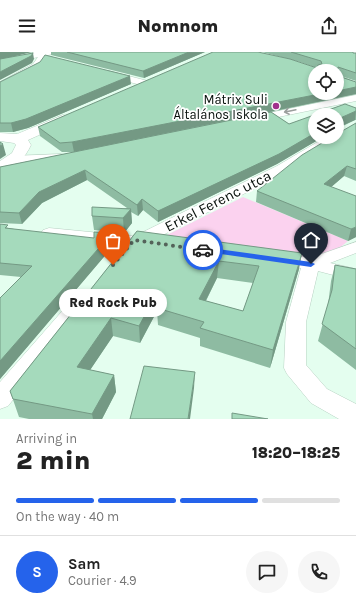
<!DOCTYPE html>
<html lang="en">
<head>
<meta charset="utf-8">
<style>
	:root { --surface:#fff; --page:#f6f6f6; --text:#222; --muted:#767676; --line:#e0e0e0; --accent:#2563eb }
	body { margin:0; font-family:Karla,sans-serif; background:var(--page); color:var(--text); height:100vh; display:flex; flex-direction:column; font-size:15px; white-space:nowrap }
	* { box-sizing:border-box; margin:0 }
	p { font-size:13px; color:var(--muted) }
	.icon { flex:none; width:22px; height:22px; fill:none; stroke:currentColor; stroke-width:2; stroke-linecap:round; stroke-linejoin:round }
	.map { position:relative; height:367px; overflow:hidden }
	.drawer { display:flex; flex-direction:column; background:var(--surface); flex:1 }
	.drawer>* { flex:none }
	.controls { position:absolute; left:308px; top:12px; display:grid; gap:8px }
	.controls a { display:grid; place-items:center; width:36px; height:36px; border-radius:50%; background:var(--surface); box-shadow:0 2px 6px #0003; font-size:20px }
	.pin { position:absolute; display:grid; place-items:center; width:34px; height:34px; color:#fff; margin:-41px -17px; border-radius:50% 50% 50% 0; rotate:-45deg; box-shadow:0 0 4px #0007 }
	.pin .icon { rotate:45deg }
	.courier { position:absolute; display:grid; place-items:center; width:40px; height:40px; margin:-20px; border:3px solid #2563eb; border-radius:50%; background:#fff; color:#222; box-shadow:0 1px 5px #0007 }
	.bubble { position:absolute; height:28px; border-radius:14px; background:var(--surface); box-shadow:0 2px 6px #0003; font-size:13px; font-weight:800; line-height:28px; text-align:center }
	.overview em { font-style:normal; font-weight:800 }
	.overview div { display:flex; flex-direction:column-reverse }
	.overview { display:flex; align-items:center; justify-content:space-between; height:68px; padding:0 16px }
	h1 { font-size:26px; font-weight:800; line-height:30px }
	.bar { display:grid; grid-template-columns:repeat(4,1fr); gap:6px 4px; align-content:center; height:48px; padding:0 16px }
	.bar i { height:5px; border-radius:3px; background:var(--line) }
	.bar .selected { background:var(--accent) }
	.bar p { grid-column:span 4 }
	.line { display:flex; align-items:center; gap:10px; padding:0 16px; border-top:1px solid var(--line) }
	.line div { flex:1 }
	.round { display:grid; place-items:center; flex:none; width:42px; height:42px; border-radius:21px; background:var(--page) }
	header { display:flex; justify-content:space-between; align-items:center; height:52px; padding:0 16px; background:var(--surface); font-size:18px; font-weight:800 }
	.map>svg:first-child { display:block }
</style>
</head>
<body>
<header><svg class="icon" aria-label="menu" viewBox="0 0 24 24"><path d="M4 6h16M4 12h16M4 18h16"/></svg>Nomnom<svg class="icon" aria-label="share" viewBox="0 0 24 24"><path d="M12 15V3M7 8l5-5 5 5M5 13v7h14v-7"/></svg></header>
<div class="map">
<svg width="356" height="367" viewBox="0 0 356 367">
	<rect width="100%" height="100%" fill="#e4feef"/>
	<path fill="#fbd2ef" d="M243,145L348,189L314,217L153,190Z"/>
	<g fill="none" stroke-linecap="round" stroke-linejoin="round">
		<g stroke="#b7d1c2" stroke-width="1">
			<path id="minor" d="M39,0H54L53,2L0,13V9Z
				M349,0H356V7H353Z
				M109,19L148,29L150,31L145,34L106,24L105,22L106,20Z
				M356,43V49L254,70L249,67L254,64Z
				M337,82L340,85L338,87L287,120L151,189L152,190L150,194L144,195L49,186L43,184L41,181L43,178L49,176L131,184L139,182L277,114L326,85H337Z
				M61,102L65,103L67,106L65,109L12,112L8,111L6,108L8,105L12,104Z
				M356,190V201L330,211L356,217V229L318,219L306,270V313L327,337L356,352V367H339L311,351L287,322L284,316L286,270L301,216L274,212L271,208L274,204L280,202L310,206Z
				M71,255L78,257L81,262L78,267L8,354L0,357V330L64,257Z"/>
		</g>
		<g stroke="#b7d1c2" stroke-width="1">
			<path id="tertiary" d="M33,0H44L48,5L41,16L0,38V30L33,12L38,5Z
				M63,63L68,64L70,67L68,70L28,88L31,93C25,106 15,117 0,121V109L12,101L16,93L14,91L0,89V81L17,82Z"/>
		</g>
		<use href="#minor" fill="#fff" fill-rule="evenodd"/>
		<use href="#tertiary" fill="#fff" fill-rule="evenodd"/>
	</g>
	<path fill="#8ebba2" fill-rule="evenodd" d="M51,0H205L144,26L51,3Z
		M260,0H353V1H356V29L338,23L356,30V42L271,60L289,72L356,56V68H355L337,77V63L315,85H323L277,112L158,170L143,158L138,164L131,160L132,171L124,181L94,178L92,164L127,156L87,128L42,151L22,172L0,171V115L74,100H62L40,84L38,75L317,16L300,10L262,0Z
		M0,30L131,32L28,76L13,80H0Z
		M356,71V129L344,124L331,135L356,185L348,189L256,150L257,139Z
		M0,172L8,176L114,193L0,327V246L21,225L0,223Z
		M137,179L299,217L270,316L200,294V286L158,273L157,259L140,291L113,284L90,318L114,323L116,340L102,367H29L19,365L10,339ZM217,226L253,231L243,259L206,249Z
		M335,213L356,217V318L318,289L328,253L331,229Z"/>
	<path fill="#749984" d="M0,0H32L0,8Z
		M189,0H205L144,26L143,19Z
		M33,1L34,7L32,11L0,28V20Z
		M130,24L131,32L28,76L13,80L11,71Z
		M356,35V42L74,100L72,90L325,41H337V39Z
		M356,59L355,68L337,76L338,67Z
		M315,81V85H323L277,112L158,170V159Z
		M3,92L6,103L0,107V94Z
		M347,114L344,124L322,143L324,132Z
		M85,118L87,128L42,151L22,172L19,161L39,140Z
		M142,147L143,158L138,164L137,153Z
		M131,157L132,171L124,181L123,166Z
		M356,175V185L348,189L351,177Z
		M112,181L114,193L0,327V309Z
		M302,201L299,217L270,316L273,298Z
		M219,209L217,226L198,264L199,247Z
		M157,241V259L140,291L139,274Z
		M111,266L113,284L80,333L77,315Z
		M195,320L194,336L190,367H188Z
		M114,323L116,340L102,367H93L92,362Z"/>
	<path fill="#a5dabc" stroke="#749984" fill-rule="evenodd" d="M67,0H189L143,19Z
		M213,0H258L290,7L317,16L318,13L322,12L321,9L291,0H353V1H356V21L338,15V24L356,30V35L337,39V19H315V41H325L72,90L60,91L38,75Z
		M33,1L31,4L0,20V7Z
		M45,3L130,24L26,67L11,71H0V30L40,10Z
		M345,52L356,56V59L338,67V74H337V63H315V81L279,102L158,159L142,147L137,153L85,118L39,140L19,161L0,160V115L271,60L289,72Z
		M356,71V117L347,114L324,132L356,144V175L351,177L257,139L302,103L332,85H337V82Z
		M0,90L3,92L0,94Z
		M92,155L131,157L123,166L92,164Z
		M0,172L8,173L5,176L94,186V180L112,181L0,309V246L32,214L0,211Z
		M137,179L302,201L273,298L200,276L204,270L157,256L161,243L157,241L139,274L111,266L77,315L114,323L92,362L13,347L10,339ZM219,209L259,214L243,259L199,247Z
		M335,213L356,217V297L322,272L332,238Z
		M144,314L195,320L188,367H130Z
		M232,361L268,367H232Z"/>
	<defs><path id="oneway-shaft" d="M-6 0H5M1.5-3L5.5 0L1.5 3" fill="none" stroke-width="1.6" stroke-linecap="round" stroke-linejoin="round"/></defs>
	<use stroke="#9b9f9d" href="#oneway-shaft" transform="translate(290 59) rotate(168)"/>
	<path fill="#2563eb" d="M203,195L311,210L315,212L311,215L200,199V196Z"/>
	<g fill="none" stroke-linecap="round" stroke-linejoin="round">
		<path stroke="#54635a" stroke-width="4" stroke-dasharray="0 7.2" d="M113,213L134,188L203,198"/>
	</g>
	<circle fill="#a1308c" stroke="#fff" stroke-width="1.5" cx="276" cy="54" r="4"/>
	<g text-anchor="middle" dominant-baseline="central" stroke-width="3.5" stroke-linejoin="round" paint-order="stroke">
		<g font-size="13" fill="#060f0a" stroke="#fff" text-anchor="end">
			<text x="268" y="47">Mátrix Suli<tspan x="268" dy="15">Általános Iskola</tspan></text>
		</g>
		<g font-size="15" fill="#060f0a" stroke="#fff">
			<text transform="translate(218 149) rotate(-27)">Erkel Ferenc utca</text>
		</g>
	</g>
</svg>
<div class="controls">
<a><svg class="icon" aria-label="locate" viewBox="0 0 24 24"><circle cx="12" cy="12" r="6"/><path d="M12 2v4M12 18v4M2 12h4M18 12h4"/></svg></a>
<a><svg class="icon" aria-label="layers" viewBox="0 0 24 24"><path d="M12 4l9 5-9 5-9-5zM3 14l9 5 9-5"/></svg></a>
</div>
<div class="pin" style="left:113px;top:213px;background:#ea580c"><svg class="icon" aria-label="bag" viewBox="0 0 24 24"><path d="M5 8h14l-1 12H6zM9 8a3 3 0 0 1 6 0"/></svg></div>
<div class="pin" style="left:311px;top:212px;background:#1f2937"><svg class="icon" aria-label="home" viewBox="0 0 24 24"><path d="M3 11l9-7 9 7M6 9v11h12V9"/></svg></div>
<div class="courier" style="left:203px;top:198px"><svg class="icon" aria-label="car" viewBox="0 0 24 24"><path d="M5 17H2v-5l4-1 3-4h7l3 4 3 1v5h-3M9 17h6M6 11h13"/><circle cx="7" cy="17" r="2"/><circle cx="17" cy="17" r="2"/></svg></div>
<div class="bubble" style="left:59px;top:237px;width:108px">Red Rock Pub</div>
</div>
<section class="drawer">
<div class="overview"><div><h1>2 min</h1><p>Arriving in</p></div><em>18:20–18:25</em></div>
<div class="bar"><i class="selected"></i><i class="selected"></i><i class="selected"></i><i></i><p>On the way · 40 m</p></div>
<div class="line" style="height:72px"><b class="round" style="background:var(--accent);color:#fff">S</b><div><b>Sam</b><p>Courier · 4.9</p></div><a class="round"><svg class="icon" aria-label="chat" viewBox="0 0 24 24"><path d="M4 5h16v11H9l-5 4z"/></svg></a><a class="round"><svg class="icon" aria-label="phone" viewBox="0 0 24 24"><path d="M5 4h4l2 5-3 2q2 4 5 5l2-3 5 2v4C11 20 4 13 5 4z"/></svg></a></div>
</section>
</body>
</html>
